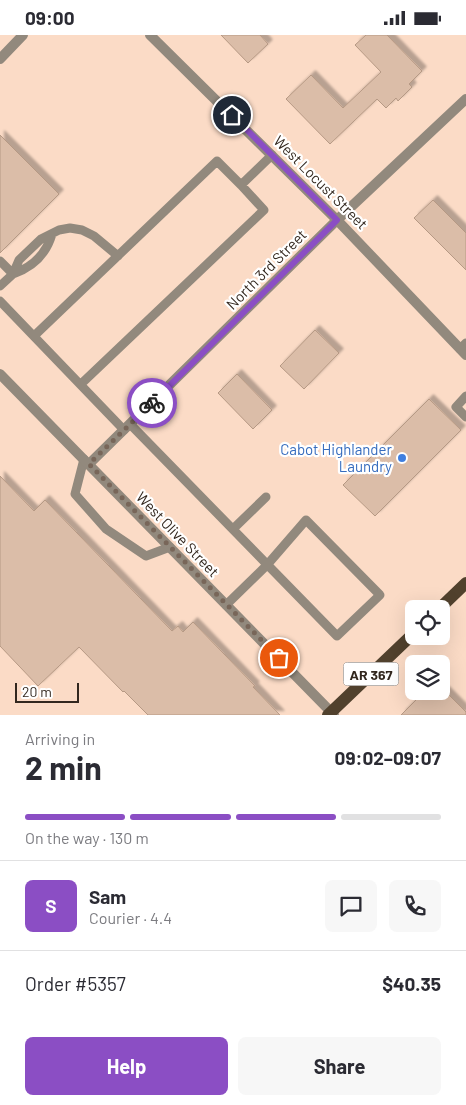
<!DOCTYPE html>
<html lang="en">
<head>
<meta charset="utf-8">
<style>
	:root { --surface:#fff; --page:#f7f7f7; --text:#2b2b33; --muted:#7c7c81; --line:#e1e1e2; --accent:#8b4ec4 }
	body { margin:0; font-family:Barlow,sans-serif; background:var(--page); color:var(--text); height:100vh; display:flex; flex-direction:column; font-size:19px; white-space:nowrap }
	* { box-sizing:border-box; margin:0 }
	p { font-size:16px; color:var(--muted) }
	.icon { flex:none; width:28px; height:28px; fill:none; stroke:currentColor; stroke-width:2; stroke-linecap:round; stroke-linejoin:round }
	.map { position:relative; height:680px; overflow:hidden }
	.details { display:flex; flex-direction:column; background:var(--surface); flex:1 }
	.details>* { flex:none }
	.buttons { position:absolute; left:405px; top:565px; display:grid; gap:10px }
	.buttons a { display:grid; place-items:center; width:45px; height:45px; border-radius:8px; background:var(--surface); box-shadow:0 5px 20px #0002; font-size:25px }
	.scale { position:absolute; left:15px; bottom:12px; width:64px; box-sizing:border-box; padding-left:5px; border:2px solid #32271e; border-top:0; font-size:14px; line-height:18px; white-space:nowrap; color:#32271e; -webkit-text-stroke:4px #fff; paint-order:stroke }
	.pin { position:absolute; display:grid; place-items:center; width:42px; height:42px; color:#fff; margin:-21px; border:2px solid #fff; border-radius:50%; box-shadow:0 1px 5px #0007 }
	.courier { position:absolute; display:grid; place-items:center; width:50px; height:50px; margin:-25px; border:4px solid #8b4ec4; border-radius:50%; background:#fff; color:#222; box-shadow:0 1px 6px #0007 }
	.overview em { font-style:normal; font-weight:700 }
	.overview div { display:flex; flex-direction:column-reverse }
	.overview { display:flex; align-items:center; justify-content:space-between; height:85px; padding:0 25px }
	h1 { font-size:32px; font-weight:700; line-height:38px }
	.bar { display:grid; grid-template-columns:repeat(4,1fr); gap:8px 5px; align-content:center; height:60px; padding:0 25px }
	.bar i { height:6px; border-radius:4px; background:var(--line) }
	.bar .current { background:var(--accent) }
	.bar p { grid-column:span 4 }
	.line { display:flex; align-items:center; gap:12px; padding:0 25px; border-top:1px solid var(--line) }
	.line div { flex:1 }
	.round { display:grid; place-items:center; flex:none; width:52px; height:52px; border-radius:8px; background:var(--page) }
	.cta { display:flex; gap:10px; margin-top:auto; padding:10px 25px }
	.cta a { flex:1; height:58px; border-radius:8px; background:var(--accent); color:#fff; font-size:20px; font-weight:700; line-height:58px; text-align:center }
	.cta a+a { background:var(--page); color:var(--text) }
	.status { display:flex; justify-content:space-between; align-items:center; height:35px; padding:0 25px; background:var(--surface); direction:ltr }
	.status svg { height:14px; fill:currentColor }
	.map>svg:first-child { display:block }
</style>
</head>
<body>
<div class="status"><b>09:00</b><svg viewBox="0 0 49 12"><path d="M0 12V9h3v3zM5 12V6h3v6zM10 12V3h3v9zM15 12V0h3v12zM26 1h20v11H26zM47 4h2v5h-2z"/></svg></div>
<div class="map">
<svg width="466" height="680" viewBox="0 0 466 680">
	<defs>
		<filter id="shadow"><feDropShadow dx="4.5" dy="-4.5" stdDeviation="1" flood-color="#0004"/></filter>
	</defs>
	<rect width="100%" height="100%" fill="#fbdbc6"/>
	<path fill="#dbbda8" stroke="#b69984" filter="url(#shadow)" d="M221,0H260L268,9L248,28Z
		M366,0H387L422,36L409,49L412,52L398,66L396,63L386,73L377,64L330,109L286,64L311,40L343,73L381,37L355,10Z
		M0,100L59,159L0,218Z
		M433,165L466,198V235L414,183Z
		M315,295L339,318L304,354L280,331Z
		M237,339L272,375L253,394L218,358Z
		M429,364L461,395L375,481L343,450Z
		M0,441L34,476L45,465L172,596L178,591L183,597L193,587L255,651L253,652L280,680H148L124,656L123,657L79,612L38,651L0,611Z
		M425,656H445L466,677V680H401Z"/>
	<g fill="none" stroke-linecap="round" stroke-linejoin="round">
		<path stroke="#92897d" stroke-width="9" d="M0,226L13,239
			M13,239C33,232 46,220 52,199
			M0,251L13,239L19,225L41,204L59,195L70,193L82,195L94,201L118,221
			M0,266L124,395
			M34,301L217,126L241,150L272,120
			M460,314L466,308
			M81,349L264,175L241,150
			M466,361L456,372L466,382
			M130,389L337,601L380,560L306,485L267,530L226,570
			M84,424L75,459L106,494L146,521L170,512
			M233,494L266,462"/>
		<path stroke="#92897d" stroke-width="10" d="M0,24L23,0
			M0,339L334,680
			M89,429L337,185L466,64"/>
		<path stroke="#92897d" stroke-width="10" d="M150,0L337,185L466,320"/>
		<path stroke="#51412d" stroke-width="12" d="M439,574L466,548
			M328,680L414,598"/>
	</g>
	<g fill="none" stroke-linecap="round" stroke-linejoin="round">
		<path stroke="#786659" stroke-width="5" stroke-dasharray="0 9" d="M152,368L89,429L279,623"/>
		<path stroke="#8b4ec4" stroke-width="6" d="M152,368L337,185L232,80"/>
	</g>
	<circle fill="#3f7fe0" stroke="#fff" stroke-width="2" cx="402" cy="423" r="5"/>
	<g text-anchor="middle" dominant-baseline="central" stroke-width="4.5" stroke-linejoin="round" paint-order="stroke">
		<rect fill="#fff" stroke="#706862" stroke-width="1" x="343.5" y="627.5" width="55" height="23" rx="4"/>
		<g font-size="14" font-weight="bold" fill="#32271e">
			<text x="371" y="639">AR 367</text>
		</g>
		<g font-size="15" fill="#32271e" stroke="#fff">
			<text transform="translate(321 147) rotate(45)">West Locust Street</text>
			<text transform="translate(266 234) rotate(-45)">North 3rd Street</text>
			<text transform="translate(178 499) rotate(46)">West Olive Street</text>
		</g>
		<g font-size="15" fill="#366cbe" stroke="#fff" text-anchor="end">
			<text x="392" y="414">Cabot Highlander<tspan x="392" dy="17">Laundry</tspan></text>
		</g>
	</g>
</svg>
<div class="buttons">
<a><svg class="icon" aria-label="locate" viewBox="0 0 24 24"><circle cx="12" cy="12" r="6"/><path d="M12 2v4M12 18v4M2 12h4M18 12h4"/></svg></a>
<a><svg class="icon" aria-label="layers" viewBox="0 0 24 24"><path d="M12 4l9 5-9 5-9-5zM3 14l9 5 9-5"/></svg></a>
</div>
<div class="scale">20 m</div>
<div class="pin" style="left:279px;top:623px;background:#ea580c"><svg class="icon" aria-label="bag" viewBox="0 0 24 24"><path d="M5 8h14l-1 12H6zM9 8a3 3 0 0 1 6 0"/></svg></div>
<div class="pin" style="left:232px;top:80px;background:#1f2937"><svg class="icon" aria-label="home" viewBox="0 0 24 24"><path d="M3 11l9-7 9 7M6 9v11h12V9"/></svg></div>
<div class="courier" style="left:152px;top:368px"><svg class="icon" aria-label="bike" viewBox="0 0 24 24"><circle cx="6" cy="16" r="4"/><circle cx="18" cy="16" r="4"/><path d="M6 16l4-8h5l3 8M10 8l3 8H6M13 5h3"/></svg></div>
</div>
<section class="details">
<div class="overview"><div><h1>2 min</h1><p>Arriving in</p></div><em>09:02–09:07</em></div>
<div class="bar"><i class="current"></i><i class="current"></i><i class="current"></i><i></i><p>On the way · 130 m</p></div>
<div class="line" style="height:90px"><b class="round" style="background:var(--accent);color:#fff">S</b><div><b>Sam</b><p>Courier · 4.4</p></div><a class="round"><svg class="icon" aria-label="chat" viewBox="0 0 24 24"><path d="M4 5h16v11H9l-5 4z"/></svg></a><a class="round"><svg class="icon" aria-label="phone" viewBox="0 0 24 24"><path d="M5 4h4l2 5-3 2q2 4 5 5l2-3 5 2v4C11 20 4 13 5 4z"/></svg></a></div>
<div class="line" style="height:65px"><div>Order #5357</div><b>$40.35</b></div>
<div class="cta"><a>Help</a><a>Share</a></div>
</section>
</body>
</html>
